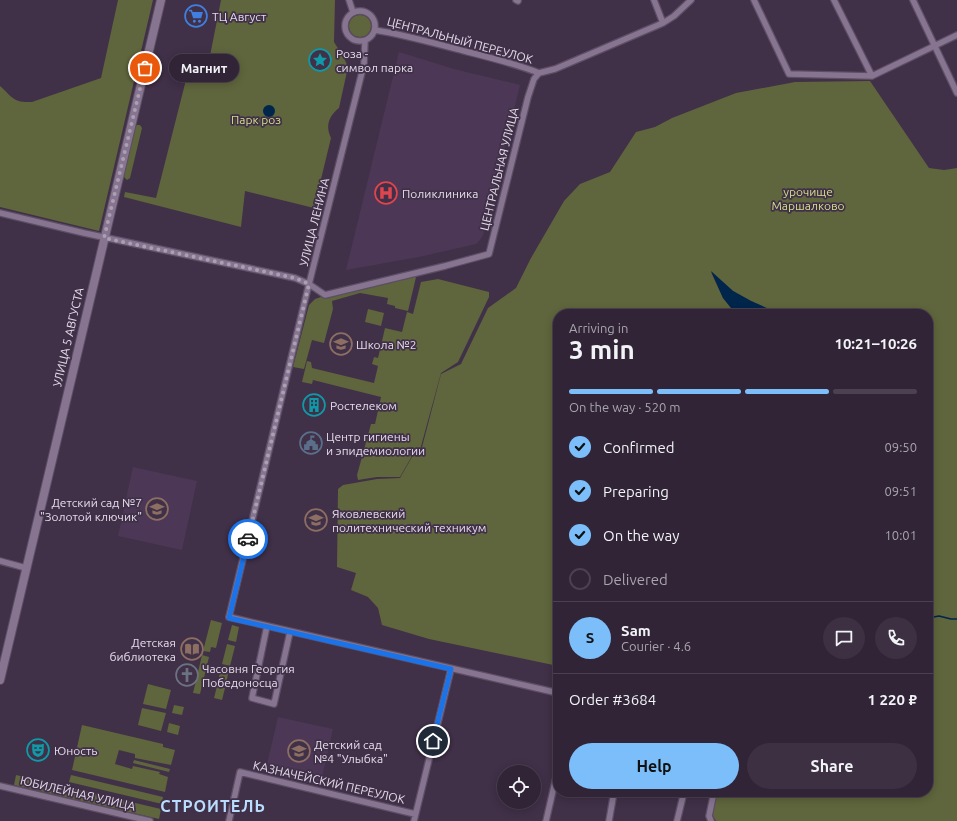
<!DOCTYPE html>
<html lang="en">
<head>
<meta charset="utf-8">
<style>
	:root { --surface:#302436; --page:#3c3042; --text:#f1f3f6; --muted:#a8a4ad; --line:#4b4151; --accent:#7cbef9 }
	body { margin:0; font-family:Ubuntu,sans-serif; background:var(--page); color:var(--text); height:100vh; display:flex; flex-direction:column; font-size:15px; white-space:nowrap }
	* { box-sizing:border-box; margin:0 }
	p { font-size:13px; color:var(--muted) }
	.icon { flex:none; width:22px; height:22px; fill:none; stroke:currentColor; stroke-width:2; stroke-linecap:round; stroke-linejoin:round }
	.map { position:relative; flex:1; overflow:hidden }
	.details { position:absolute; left:553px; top:309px; width:380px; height:488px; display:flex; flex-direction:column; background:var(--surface); border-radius:16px; box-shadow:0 2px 10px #0003,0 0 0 1px var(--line) }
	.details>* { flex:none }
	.fabs { position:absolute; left:497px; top:765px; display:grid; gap:8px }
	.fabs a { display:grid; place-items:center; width:44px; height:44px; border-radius:50%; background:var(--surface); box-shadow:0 2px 10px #0003,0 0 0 1px var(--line); font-size:20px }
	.pin { position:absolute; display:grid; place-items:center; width:34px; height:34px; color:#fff; margin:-17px; border:2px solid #fff; border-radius:50%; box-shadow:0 1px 4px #0007 }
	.courier { position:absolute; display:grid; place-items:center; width:40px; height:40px; margin:-20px; border:3px solid #1a73e8; border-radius:50%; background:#fff; color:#222; box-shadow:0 1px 5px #0007 }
	.bubble { position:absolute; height:28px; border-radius:14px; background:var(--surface); box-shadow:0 2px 10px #0003,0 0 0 1px var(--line); font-size:13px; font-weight:700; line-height:28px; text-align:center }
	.summary em { font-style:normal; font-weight:700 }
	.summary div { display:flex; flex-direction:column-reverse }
	.summary { display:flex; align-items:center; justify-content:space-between; height:68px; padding:0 16px }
	h1 { font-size:26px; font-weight:700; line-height:30px }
	.bar { display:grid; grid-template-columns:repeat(4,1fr); gap:6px 4px; align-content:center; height:48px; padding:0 16px }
	.bar i { height:5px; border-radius:3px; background:var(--line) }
	.bar .active { background:var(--accent) }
	.bar p { grid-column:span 4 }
	.line { display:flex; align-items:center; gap:10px; padding:0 16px; border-top:1px solid var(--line) }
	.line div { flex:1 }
	.round { display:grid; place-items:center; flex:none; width:42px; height:42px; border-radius:21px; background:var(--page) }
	ol { padding:0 16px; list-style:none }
	li { display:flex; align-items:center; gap:12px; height:44px }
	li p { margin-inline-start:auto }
	li .icon { padding:4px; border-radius:50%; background:var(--accent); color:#111; stroke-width:4 }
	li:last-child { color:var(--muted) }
	li i { width:22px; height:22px; border:2px solid var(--line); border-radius:50% }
	.cta { display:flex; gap:8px; margin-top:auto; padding:8px 16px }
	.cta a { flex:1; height:46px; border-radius:24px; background:var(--accent); color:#111; font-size:16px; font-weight:700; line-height:46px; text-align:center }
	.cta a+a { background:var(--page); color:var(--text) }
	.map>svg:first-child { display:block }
</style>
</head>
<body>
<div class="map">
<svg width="957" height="821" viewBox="0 0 957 821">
	<rect width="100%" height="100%" fill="#403048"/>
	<path fill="#4c3856" d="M399,52L454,69L520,85L483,235L480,240L476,244L419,257L346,270Z
		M133,467L197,481L182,550L118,536Z
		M278,717L333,729L320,786L265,773Z"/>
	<path fill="#5f653c" d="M118,0H153L99,231L0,207V86C12,96 12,103 32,102L101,78Z
		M221,0H335L334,42L344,58L348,67L339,108C329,116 325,126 331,138L314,208L245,191L241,227L124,197L125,192L156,198L190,64L208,66Z
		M349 26a11 11 0 1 1 22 0a11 11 0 1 1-22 0Z
		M870,81L929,168L944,170L957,168V821H716L711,813L716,792H928V314H780L751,301L733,291L711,272L723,298L736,314H558V666L429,639L382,625L378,608L368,597L351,590L356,573L337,567L338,489L343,485L377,479L400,478L416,450L421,451L441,374L461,364L488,308L516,288L531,258L564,201L580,184L610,172L636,132L655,127L672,118L736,93L795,82Z
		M137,125H140L142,128L130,178L127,180L123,176L135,127Z
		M417,273L408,311L395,308V306L387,304L388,298L360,293L332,301L333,309L324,343L312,340L304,369L293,367L309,305L315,299L321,297Z
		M438,279L489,292V297L458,362L441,373L420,450L416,449L400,477H377L358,480L357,475L371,424H375L381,397L313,380L312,384L302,382L307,361L311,362L312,368L374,383L378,366L372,364L374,357L378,358L385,328L402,332L407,312L413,314L421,282Z
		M368,309L384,313L381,326L365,322Z
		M211,620L222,623L216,648L211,647L210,652L203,651Z
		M232,625L239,627L236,642L228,640Z
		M227,644L235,646L230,666L222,664Z
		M202,655L209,657L200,694L193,693Z
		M221,667L229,669L226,684L218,682Z
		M148,684L171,690L166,709L143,704Z
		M217,686L225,688L222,700L214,698Z
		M174,705L184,707L182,715L172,713Z
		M142,708L166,713L161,731L138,725Z
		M169,723L180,726L178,735L167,732Z
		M82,725L163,744V747L175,750L171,765L135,758V754L119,750L115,764L132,769L133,766L160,772L159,774L168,777L165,792L72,770Z
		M134,760L170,769L169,772L133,763Z
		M16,775L161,809L159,819L14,785Z
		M71,775L163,797L162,804L69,782Z"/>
	<path fill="#01264c" d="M263 111a6 6 0 1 1 12 0a6 6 0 1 1-12 0Z
		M711,271L733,291L751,301L780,314H736L723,298Z"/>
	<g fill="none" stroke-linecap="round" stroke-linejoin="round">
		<path stroke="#01264c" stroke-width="1.5" d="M928,618L939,616L951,619H957"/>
		<g stroke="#5c4e63" stroke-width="8">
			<path id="street" d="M349,0L353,12
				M516,0L518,1
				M654,0L663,23
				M754,0L789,74L872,76L957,35
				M834,0L872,76
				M913,0L957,93
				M345 26a15 15 0 1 1 30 0a15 15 0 1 1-30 0Z
				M375,30C406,35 437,44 468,52C492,58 516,64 539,73
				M365,41L364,64L305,300L229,617L558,693
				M0,213L84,233L295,278L309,284L325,295L445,266L489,254L528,97L534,79L539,73L555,69L663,23L674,16L691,0
				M0,561L26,568
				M267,626L252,698L274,704L290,632
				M0,786L150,821
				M229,821L240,772L415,814
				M414,821L451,669
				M546,821L558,769
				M609,821L614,792
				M677,821L684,792
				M711,821L709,816L714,792"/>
		</g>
		<g stroke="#5c4e63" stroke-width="10">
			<path id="secondary" d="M0,680L161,0"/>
		</g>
		<use href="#street" stroke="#867490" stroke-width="5.5"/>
		<use href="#secondary" stroke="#867490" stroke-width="8"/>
	</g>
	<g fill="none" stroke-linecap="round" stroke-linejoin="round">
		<path stroke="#ab9fb2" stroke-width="4" stroke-dasharray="0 7.2" d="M145,68L104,238L295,278L309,284L248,539"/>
		<path stroke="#1a73e8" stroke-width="5" d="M248,539L229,618L451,669L433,741"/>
	</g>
	<defs>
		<g id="supermarket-ring" transform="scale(1.15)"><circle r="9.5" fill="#403048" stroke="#3f7fe0" stroke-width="1.5"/><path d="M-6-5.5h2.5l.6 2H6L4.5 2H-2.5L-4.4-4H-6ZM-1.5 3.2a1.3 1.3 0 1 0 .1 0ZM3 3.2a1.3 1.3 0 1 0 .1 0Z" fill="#3f7fe0"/></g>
		<g id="sight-ring" transform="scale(1.15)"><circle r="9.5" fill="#403048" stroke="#0f9aa8" stroke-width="1.5"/><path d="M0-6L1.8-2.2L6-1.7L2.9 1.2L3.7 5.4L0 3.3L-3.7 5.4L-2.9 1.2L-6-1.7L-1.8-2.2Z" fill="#0f9aa8"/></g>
		<g id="hospital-ring" transform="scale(1.15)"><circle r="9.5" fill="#403048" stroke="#e0444e" stroke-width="1.5"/><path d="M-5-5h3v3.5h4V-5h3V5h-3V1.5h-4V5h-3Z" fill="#e0444e"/></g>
		<g id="school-ring" transform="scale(1.15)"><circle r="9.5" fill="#403048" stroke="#8d6e63" stroke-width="1.5"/><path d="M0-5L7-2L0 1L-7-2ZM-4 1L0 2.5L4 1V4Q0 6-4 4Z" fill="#8d6e63"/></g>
		<g id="building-ring" transform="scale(1.15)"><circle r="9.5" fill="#403048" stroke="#0f9aa8" stroke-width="1.5"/><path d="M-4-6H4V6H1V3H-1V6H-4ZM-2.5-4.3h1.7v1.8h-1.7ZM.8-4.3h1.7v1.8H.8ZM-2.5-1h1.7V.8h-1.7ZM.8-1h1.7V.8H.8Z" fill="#0f9aa8"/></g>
		<g id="civic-ring" transform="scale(1.15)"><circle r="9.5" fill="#403048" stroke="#5c6f8a" stroke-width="1.5"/><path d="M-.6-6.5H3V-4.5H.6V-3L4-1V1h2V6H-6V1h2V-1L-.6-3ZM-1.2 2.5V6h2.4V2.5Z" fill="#5c6f8a"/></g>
		<g id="university-ring" transform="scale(1.15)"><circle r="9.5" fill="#403048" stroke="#8d6e63" stroke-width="1.5"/><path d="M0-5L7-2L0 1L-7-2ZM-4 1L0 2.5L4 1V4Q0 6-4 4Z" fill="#8d6e63"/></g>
		<g id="library-ring" transform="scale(1.15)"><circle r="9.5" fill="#403048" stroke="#8d6e63" stroke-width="1.5"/><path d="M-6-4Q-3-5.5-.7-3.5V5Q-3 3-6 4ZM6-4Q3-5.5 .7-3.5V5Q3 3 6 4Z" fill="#8d6e63"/></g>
		<g id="church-ring" transform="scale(1.15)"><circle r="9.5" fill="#403048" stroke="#6b7280" stroke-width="1.5"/><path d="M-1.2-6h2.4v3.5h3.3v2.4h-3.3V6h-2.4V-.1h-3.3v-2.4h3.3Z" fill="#6b7280"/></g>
		<g id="theatre-ring" transform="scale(1.15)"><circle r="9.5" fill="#403048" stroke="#0f9aa8" stroke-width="1.5"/><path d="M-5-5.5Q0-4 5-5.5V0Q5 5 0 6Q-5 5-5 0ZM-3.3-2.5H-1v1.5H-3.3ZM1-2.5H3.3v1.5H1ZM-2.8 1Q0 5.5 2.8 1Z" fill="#0f9aa8"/></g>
	</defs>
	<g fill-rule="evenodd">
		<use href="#supermarket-ring" x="196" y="16"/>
		<use href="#sight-ring" x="320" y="60"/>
		<use href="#hospital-ring" x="386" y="193"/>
		<use href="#school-ring" x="341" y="344"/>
		<use href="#building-ring" x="314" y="405"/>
		<use href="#civic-ring" x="311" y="443"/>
		<use href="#school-ring" x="157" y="509"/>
		<use href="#university-ring" x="316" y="520"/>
		<use href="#library-ring" x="192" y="649"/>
		<use href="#church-ring" x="187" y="675"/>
		<use href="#theatre-ring" x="38" y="750"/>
		<use href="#school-ring" x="299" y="751"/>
	</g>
	<g text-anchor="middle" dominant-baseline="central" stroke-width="3.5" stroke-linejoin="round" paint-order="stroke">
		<g font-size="12" fill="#e5dbeb" stroke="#403048" text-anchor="start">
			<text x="212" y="16">ТЦ Август</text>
			<text x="336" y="53">Роза -<tspan x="336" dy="14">символ парка</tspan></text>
			<text x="402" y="193">Поликлиника</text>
			<text x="356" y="344">Школа №2</text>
			<text x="330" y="405">Ростелеком</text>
			<text x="326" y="436">Центр гигиены<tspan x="326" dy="14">и эпидемиологии</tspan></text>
			<text x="142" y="502" text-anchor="end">Детский сад №7<tspan x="142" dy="14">"Золотой ключик"</tspan></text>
			<text x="332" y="513">Яковлевский<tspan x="332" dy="14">политехнический техникум</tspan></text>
			<text x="176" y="642" text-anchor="end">Детская<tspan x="176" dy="14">библиотека</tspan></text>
			<text x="202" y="668">Часовня Георгия<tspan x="202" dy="14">Победоносца</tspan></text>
			<text x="314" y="744">Детский сад<tspan x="314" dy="14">№4 "Улыбка"</tspan></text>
			<text x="54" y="750">Юность</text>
		</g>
		<g font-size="12" fill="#e5dbeb" stroke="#403048">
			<text transform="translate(460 40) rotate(15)">ЦЕНТРАЛЬНЫЙ ПЕРЕУЛОК</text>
			<text transform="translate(499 169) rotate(-76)">ЦЕНТРАЛЬНАЯ УЛИЦА</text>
			<text transform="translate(314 222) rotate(-76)">УЛИЦА ЛЕНИНА</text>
			<text transform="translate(68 337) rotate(-77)">УЛИЦА 5 АВГУСТА</text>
			<text transform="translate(329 782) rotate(13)">КАЗНАЧЕЙСКИЙ ПЕРЕУЛОК</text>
			<text transform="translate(78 793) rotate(13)">ЮБИЛЕЙНАЯ УЛИЦА</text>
		</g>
		<g font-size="12" fill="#d3df89" stroke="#403048">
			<text x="256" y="119">Парк роз</text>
			<text x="808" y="191">урочище<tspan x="808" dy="14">Маршалково</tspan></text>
		</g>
		<g font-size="16" font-weight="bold" letter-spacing="1" fill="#b9ddfe" stroke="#403048">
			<text x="213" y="806">СТРОИТЕЛЬ</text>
		</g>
	</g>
</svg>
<div class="fabs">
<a><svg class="icon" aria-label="locate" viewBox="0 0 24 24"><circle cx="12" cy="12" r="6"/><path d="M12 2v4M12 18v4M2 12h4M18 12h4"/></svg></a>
</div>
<div class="pin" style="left:145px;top:68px;background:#ea580c"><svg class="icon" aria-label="bag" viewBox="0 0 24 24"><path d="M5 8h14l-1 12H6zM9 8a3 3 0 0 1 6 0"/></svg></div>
<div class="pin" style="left:433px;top:741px;background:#1f2937"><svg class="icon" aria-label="home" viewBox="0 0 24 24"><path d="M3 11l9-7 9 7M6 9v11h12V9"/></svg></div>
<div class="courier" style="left:248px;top:539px"><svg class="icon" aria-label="car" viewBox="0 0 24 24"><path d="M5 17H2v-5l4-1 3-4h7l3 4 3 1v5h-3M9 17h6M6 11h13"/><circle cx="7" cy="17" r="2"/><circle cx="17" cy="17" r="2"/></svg></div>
<div class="bubble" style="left:169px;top:54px;width:70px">Магнит</div>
<section class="details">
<div class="summary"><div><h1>3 min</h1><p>Arriving in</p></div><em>10:21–10:26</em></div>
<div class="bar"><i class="active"></i><i class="active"></i><i class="active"></i><i></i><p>On the way · 520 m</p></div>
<ol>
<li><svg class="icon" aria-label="check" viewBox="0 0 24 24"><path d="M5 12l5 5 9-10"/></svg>Confirmed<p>09:50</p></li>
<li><svg class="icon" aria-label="check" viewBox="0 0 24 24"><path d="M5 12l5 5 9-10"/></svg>Preparing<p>09:51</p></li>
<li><svg class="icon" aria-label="check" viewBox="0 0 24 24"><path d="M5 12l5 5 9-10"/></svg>On the way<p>10:01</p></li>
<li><i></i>Delivered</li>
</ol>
<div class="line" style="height:72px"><b class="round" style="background:var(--accent);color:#111">S</b><div><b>Sam</b><p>Courier · 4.6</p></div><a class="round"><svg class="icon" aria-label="chat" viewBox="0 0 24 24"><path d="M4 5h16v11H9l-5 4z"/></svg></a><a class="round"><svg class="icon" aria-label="phone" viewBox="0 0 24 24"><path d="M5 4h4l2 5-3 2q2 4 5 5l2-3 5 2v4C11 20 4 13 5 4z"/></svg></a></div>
<div class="line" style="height:52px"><div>Order #3684</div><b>1 220 ₽</b></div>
<div class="cta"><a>Help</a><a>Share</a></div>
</section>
</div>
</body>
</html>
